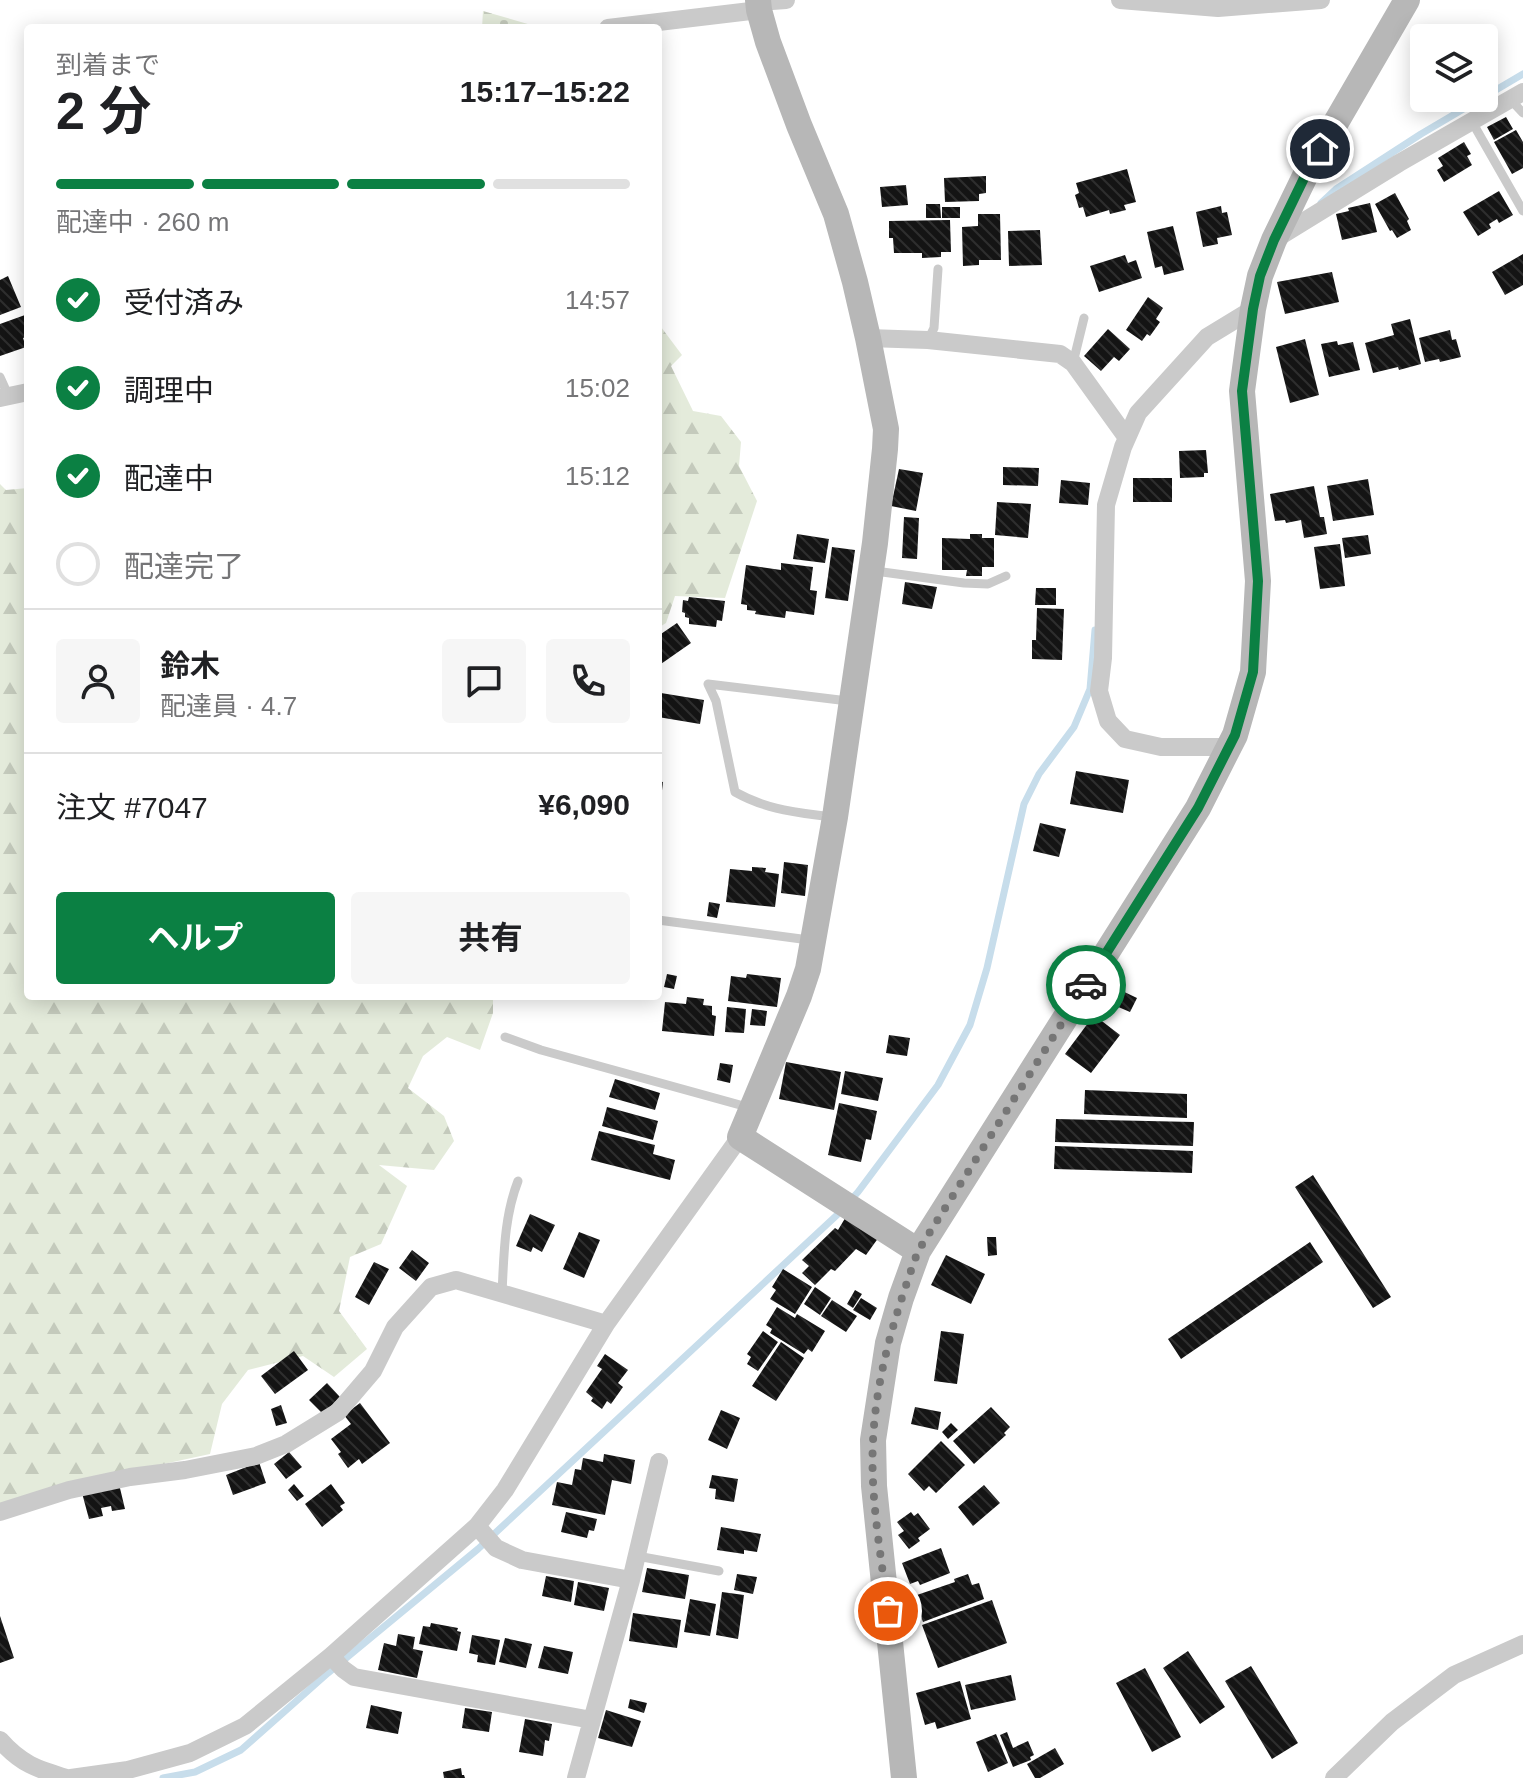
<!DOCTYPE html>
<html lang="ja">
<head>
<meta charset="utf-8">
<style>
	:root { --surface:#fff; --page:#f6f6f6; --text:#202124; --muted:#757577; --line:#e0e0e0; --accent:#0b8043 }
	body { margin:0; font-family:Helvetica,"Noto Sans JP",sans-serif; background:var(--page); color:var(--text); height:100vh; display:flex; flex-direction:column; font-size:30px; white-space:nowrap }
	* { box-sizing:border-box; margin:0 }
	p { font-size:26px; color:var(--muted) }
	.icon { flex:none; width:44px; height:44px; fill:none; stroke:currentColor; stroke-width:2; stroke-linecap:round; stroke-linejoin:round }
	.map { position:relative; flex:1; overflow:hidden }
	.sheet { position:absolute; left:24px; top:24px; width:638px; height:976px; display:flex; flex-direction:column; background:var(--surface); border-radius:8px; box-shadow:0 4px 20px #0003 }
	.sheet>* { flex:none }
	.buttons { position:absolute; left:1410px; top:24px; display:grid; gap:16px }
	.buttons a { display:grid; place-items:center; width:88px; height:88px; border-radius:8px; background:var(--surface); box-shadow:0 4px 20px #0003; font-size:40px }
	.pin { position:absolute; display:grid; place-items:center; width:68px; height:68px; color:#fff; margin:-34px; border:4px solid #fff; border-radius:50%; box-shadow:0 2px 8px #0007 }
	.courier { position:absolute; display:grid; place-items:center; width:80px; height:80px; margin:-40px; border:6px solid #0b8043; border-radius:50%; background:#fff; color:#222; box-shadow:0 2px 10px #0007 }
	.head em { font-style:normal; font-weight:700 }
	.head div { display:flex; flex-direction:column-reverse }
	.head { display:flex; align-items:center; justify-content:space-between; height:136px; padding:0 32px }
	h1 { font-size:52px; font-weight:700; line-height:60px }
	.bar { display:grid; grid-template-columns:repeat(4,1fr); gap:12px 8px; align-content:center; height:96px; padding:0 32px }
	.bar i { height:10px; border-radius:6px; background:var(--line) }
	.bar .current { background:var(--accent) }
	.bar p { grid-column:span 4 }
	.line { display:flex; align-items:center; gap:20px; padding:0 32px; border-top:2px solid var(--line) }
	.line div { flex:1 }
	.round { display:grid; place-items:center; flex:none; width:84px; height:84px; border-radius:8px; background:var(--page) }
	ol { padding:0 32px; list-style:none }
	li { display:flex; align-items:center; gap:24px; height:88px }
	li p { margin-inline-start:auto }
	li .icon { padding:8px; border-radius:50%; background:var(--accent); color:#fff; stroke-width:4 }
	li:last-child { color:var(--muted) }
	li i { width:44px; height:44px; border:4px solid var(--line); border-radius:50% }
	.button { display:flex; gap:16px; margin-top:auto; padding:16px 32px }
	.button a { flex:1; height:92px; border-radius:8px; background:var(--accent); color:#fff; font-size:32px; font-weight:700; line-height:92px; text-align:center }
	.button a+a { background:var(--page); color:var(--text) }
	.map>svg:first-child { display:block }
</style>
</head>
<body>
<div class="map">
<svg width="1523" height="1778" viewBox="0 0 1523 1778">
	<defs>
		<pattern id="forest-firs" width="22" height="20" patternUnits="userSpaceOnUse" patternTransform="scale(2)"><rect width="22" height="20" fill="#e4ebdb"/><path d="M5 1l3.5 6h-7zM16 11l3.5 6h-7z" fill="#c4cabc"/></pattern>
		<pattern id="cemetery-stones" width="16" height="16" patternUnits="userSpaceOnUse" patternTransform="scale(2)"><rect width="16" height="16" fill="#e4ebdb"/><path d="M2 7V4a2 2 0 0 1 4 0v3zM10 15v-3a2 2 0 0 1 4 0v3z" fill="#c4cabc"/></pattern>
		<pattern id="building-back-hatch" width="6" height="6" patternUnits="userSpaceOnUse" patternTransform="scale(2)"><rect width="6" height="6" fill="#141414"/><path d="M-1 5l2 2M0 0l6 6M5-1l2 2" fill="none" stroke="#2e2e2e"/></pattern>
	</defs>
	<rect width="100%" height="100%" fill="#fff"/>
	<path fill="url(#forest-firs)" d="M658,323L682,355L671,366L693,411L721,416L741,442L739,466L757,501L725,598L675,596L666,623L658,628Z
		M0,484L6,490L28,488V996H493V1013L480,1050L447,1037L423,1056L408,1088L444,1116L454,1141L434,1170L379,1165L407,1186L381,1244L350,1257L339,1311L367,1349L334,1377L303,1356L248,1370L222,1404L210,1454L57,1487L0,1505Z"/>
	<path fill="url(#cemetery-stones)" d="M483,11L538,27V28H482Z"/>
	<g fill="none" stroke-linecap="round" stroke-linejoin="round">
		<path stroke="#c7ddeb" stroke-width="7" d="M1484,97L1523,74
			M1321,203L1336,189L1421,134L1482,98
			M163,1778L195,1772L241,1750L328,1673L478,1549L837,1215L858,1192L938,1085L970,1025L987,968L1024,804L1039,774L1074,727L1090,689L1095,630"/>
	</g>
	<path fill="url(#building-back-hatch)" d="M1506,117L1513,129L1494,140L1487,127Z
		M1516,130L1523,142V168L1512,174L1494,142Z
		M1464,142L1471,154L1467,156L1472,165L1444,182L1437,170L1443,166L1438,158Z
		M1127,169L1136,202L1124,205L1126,210L1110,214L1109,210L1086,217L1083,207L1079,208L1075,195L1079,193L1076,183Z
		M986,176V193L979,194V201L945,202L944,178Z
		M906,185L908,205L882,207L880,187Z
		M1499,191L1513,215L1499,223L1497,219L1489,224L1491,228L1478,236L1463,212Z
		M1395,193L1409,219L1407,221L1411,230L1397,238L1392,230L1390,231L1375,204Z
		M1370,203L1377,232L1342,240L1336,214L1349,211L1348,208Z
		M926,204H940L941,218H926Z
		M1221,206L1222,213L1227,212L1232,235L1217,238L1218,244L1203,247L1196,212Z
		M942,207H960V218H942Z
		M978,214H1000L1001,260H979V265L963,266L962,227L978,226Z
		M950,220L951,252H941V257L922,258V253H894L893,238H889V221Z
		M1173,226L1184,270L1164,275L1162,266L1155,268L1147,232Z
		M1040,230L1042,265L1009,266L1008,231Z
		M1523,254V285L1505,295L1492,272Z
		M1125,255L1128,263L1136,260L1142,278L1099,292L1090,266Z
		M1332,272L1339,302L1285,314L1277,282Z
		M8,276L21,307L0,315V280Z
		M1148,297L1163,308L1156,319L1160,322L1150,336L1147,334L1142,341L1126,330Z
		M25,315L28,324V336L23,338L26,347L0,356V324Z
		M1410,319L1421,364L1399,370L1398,367L1373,373L1365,343L1394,335L1391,324Z
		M1108,329L1130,349L1119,361L1114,357L1101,371L1084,356Z
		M1450,330L1452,340L1456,339L1461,357L1440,362L1439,359L1425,362L1419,338Z
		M1305,339L1319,395L1290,403L1276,347Z
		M1337,341L1338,345L1353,342L1360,370L1329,377L1321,344Z
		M1206,450L1208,473H1204V477L1180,478L1179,451Z
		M1003,467L1039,468L1038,486L1003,485Z
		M899,469L923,473L916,511L891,506Z
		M1133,478H1172V502H1133Z
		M1368,479L1374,515L1333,521L1327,486Z
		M1061,480L1090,483L1088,505L1059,503Z
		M1314,486L1320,517H1324L1327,534L1304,538L1301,520L1286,523L1285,520L1275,521L1270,494Z
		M997,502L1031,504L1028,538L995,535Z
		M904,517L919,518L917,559L902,558Z
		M797,534L829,539L825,563L793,559Z
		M970,534H982V538H994V567H982V576H966L967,570H942V538L970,539Z
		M1368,535L1371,554L1345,558L1342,538Z
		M1340,544L1345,586L1320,589L1314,547Z
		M832,547L855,550L848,601L825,598Z
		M781,563L813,567L810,590L817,591L814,615L786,611L785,618L755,614L756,611L747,610V605L741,604L746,565L781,570Z
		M905,582L937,587L932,609L902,604Z
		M1036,588H1056V605H1035Z
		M689,597L725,601L722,621L717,620L716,627L689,624V618L685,617V613L682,612L683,600L688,601Z
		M1037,608L1064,609L1062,660L1032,659V640H1036Z
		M677,623L691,643L658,666V636Z
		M661,693L704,700L700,724L658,717Z
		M1076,771L1129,780L1123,813L1070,804Z
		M658,781L663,782L661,799L658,798Z
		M1040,823L1066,829L1059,857L1033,851Z
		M784,862L808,865L805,896L781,893Z
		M752,867L766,868L765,872L779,874L775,907L726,902L730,869L752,871Z
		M709,902L720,904L717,918L707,916Z
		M667,974L677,976L674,989L664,987Z
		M747,974L781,978L777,1007L728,1001L731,976L746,978Z
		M1116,988L1137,998L1130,1012L1109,1003Z
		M687,997L704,999L703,1005L712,1006V1015L716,1016L714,1036L662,1031L665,1002L686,1004Z
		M1102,1001L1112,1009L1105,1019L1095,1011Z
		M727,1007L746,1009L744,1033L725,1032Z
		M752,1009L767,1011L765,1026L750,1025Z
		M1094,1015L1120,1035L1091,1073L1065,1054Z
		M889,1035L910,1038L907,1056L886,1053Z
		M786,1062L841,1072L834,1110L779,1099Z
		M720,1063L733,1065L730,1083L717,1080Z
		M845,1071L883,1078L878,1101L841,1094Z
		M615,1079L660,1093L655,1110L609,1097Z
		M1085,1090L1187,1094V1118L1084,1114Z
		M839,1103L877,1111L871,1140L866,1139L861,1162L828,1155Z
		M607,1107L658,1121L653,1140L602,1126Z
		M1056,1119L1194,1122L1193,1146L1055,1142Z
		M599,1131L655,1145L653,1154L675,1160L670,1180L591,1160Z
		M1055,1146L1193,1151L1192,1173L1054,1169Z
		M1313,1175L1391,1297L1373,1308L1295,1187Z
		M530,1214L555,1225L542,1252L533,1247L531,1252L516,1246Z
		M847,1215L879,1237L866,1255L856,1249L835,1271L831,1269L815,1285L802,1273L809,1266L802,1260L835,1228L838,1230Z
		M579,1232L600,1240L584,1278L563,1269Z
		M987,1237H996L997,1255L988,1256Z
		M1310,1242L1323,1262L1181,1359L1168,1339Z
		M412,1250L429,1263L416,1281L399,1268Z
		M946,1255L985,1274L971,1304L931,1285Z
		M374,1262L389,1269L369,1305L355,1297Z
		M783,1269L812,1287L795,1314L770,1299L776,1290L772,1287Z
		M815,1287L831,1298L820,1315L804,1304Z
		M855,1290L862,1294L853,1308L847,1304Z
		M861,1298L877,1308L870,1320L853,1310Z
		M832,1300L857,1316L846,1332L821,1316Z
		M777,1307L795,1318L797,1314L825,1331L812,1352L808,1349L804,1354L770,1333L772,1329L766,1325Z
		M763,1331L778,1342L758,1371L747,1364L751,1357L747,1354Z
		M941,1331L964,1334L957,1384L934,1381Z
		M781,1342L804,1358L776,1401L752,1386Z
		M294,1351L308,1370L275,1394L261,1376Z
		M605,1354L628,1370L618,1383L623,1387L611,1404L607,1401L602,1409L591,1401L593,1398L586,1392L602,1369L597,1366Z
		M327,1383L340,1397L323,1414L309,1400Z
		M360,1403L390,1443L362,1464L359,1459L348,1468L338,1454L341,1452L331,1439L351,1424L344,1415Z
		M281,1405L287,1423L276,1426L271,1409Z
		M915,1407L941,1412L938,1430L911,1424Z
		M991,1407L1010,1427L1004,1433L1006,1435L974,1464L953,1441Z
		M721,1410L740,1418L727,1449L708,1440Z
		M951,1423L958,1430L948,1439L942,1432Z
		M941,1441L965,1465L936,1493L929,1486L924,1491L908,1474Z
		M289,1452L302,1467L286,1479L274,1464Z
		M604,1454L635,1460L631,1484L612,1480L605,1515L552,1505L557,1482L572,1485L575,1469L581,1470L583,1458L603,1462Z
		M259,1462L266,1483L233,1495L226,1475Z
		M712,1475L738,1479L734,1502L715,1499L716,1489L709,1488Z
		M119,1484L125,1509L112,1511L111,1506L101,1508L103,1516L89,1519L82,1493Z
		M294,1484L304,1496L297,1501L288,1490Z
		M331,1484L345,1503L340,1506L343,1510L322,1527L305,1504Z
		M984,1485L1000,1503L973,1526L958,1507Z
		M566,1512L597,1519L594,1531L589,1530L587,1538L561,1532Z
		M911,1512L914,1516L918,1513L930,1529L918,1538L920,1541L909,1549L898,1535L904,1531L897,1522Z
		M721,1527L761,1534L757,1552L744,1550V1554L717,1550Z
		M941,1548L950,1573L920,1585L918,1581L910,1584L902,1563Z
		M647,1568L689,1575L685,1599L642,1592Z
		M737,1574L757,1577L753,1594L734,1590Z
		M968,1574L972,1585L979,1583L984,1599L923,1622L914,1596L955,1582L954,1579Z
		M546,1576L574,1581L571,1602L542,1596Z
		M578,1582L609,1588L604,1611L574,1605Z
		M722,1592L744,1595L738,1639L716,1635Z
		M690,1599L716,1604L710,1636L684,1632Z
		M992,1600L1007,1643L938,1668L922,1625Z
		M633,1613L681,1620L677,1648L629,1641Z
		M0,1616L14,1658L0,1663Z
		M431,1623L458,1628L457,1631L461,1632L457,1651L419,1644L423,1626L430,1627Z
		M398,1634L415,1637L413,1649L423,1651L417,1678L378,1670L384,1643L396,1646Z
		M472,1635L500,1640L495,1665L477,1662L478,1655L469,1653Z
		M505,1638L532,1644L526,1668L499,1662Z
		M544,1646L573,1652L568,1674L538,1668Z
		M1188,1651L1225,1707L1200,1724L1163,1668Z
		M1251,1666L1298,1743L1272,1759L1225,1681Z
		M1145,1668L1181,1737L1152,1752L1116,1683Z
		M1011,1675L1016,1700L971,1710L965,1685Z
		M960,1681L971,1719L937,1729L935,1722L925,1725L916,1693Z
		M630,1699L647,1703L644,1713L628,1708Z
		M371,1705L402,1712L398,1734L366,1728Z
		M465,1708L492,1712L489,1732L462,1728Z
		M606,1710L641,1721L632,1747L598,1738Z
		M525,1719L552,1724L549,1741L545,1740L543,1756L519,1752Z
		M1007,1732L1013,1748L1028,1741L1034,1755L1030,1757L1031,1760L1013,1767L1000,1735Z
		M996,1734L1008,1763L988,1772L976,1742Z
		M1055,1748L1064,1764L1040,1778H1035L1027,1764Z
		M461,1768L462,1775H464L465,1778H444L443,1772Z"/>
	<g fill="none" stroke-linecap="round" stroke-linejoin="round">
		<path stroke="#cacaca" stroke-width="9" d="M1509,98L1523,113
			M1471,120L1523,211
			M928,340L934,328L938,269
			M1073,363L1084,318
			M0,377L9,397
			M875,571L964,583L988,584L1006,576
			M708,684L716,701L735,792C767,810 796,812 831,817
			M708,684L848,701
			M658,920L809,940
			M505,1037L541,1050L751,1108
			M502,1293C504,1255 504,1217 518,1181
			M637,1556L719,1571"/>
		<path stroke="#cacaca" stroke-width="18" d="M1120,0L1218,8L1321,0
			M759,2L786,0
			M608,28L759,10
			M1277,238L1399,163L1523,92
			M868,338L928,340L1060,354L1073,363L1127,438
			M0,398L28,392
			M1229,747H1161L1125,739L1108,721L1099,691L1103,658L1106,505L1123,447L1138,413L1207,337L1253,309
			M0,1512L69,1490L130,1477L185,1470L256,1456L286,1444L338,1412L373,1371L395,1327L431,1287L456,1280L606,1324
			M477,1526L496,1548L522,1560L631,1580
			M331,1656L343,1669L354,1677L592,1720
			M0,1740C21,1764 37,1769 67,1778
			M71,1778L128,1770L190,1753L245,1726L331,1656L477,1526L505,1490L606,1324L740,1137
			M576,1778L631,1580L659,1462
			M1334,1778L1392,1722L1454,1675L1523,1644"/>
		<path stroke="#b7b7b7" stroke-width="26" d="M758,0L759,10L768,42L799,125L836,214L855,282L868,338L886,429L885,449L875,543L835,817L808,969L799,996L740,1137L918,1251
			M904,1778L874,1486L873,1440L888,1343L901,1298L918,1251L1198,808L1235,735L1253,672L1258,581L1242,391L1253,309L1260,276L1274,240L1306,174L1407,0"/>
	</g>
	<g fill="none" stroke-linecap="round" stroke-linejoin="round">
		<path stroke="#767676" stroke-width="8" stroke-dasharray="0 14.4" d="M888,1611C881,1555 870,1497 873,1441C876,1375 896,1312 918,1251L1086,985"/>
		<path stroke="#0b8043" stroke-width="10" d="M1086,985L1198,808L1235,735L1253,672L1258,581L1242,391L1253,309L1260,276L1274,240L1306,174L1320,149"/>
	</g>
</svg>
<div class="buttons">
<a><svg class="icon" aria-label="layers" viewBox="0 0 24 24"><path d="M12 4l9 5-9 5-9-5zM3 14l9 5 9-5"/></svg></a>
</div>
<div class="pin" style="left:888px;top:1611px;background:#ea580c"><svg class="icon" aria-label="bag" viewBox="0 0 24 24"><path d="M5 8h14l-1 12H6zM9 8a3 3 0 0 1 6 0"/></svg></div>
<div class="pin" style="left:1320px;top:149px;background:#1f2937"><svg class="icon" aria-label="home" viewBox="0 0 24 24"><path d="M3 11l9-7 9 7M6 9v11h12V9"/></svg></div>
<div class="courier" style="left:1086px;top:985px"><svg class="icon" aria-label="car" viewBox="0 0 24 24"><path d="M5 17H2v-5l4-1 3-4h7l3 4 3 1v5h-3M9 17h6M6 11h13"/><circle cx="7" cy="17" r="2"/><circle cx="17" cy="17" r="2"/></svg></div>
<section class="sheet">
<div class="head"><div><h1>2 分</h1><p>到着まで</p></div><em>15:17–15:22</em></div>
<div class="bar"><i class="current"></i><i class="current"></i><i class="current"></i><i></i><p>配達中 · 260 m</p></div>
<ol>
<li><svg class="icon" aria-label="check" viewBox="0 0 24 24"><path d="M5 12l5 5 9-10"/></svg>受付済み<p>14:57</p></li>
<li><svg class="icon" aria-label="check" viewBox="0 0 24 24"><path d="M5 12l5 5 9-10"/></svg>調理中<p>15:02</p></li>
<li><svg class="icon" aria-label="check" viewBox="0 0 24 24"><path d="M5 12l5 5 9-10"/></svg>配達中<p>15:12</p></li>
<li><i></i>配達完了</li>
</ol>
<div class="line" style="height:144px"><a class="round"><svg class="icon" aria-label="person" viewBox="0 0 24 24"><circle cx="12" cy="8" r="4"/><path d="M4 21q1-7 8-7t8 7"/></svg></a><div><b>鈴木</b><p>配達員 · 4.7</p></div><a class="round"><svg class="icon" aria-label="chat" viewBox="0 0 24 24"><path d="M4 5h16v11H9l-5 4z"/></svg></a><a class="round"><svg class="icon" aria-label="phone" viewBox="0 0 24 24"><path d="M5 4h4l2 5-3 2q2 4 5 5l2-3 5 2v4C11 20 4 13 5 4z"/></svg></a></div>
<div class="line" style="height:104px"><div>注文 #7047</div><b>¥6,090</b></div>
<div class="button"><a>ヘルプ</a><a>共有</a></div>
</section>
</div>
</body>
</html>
